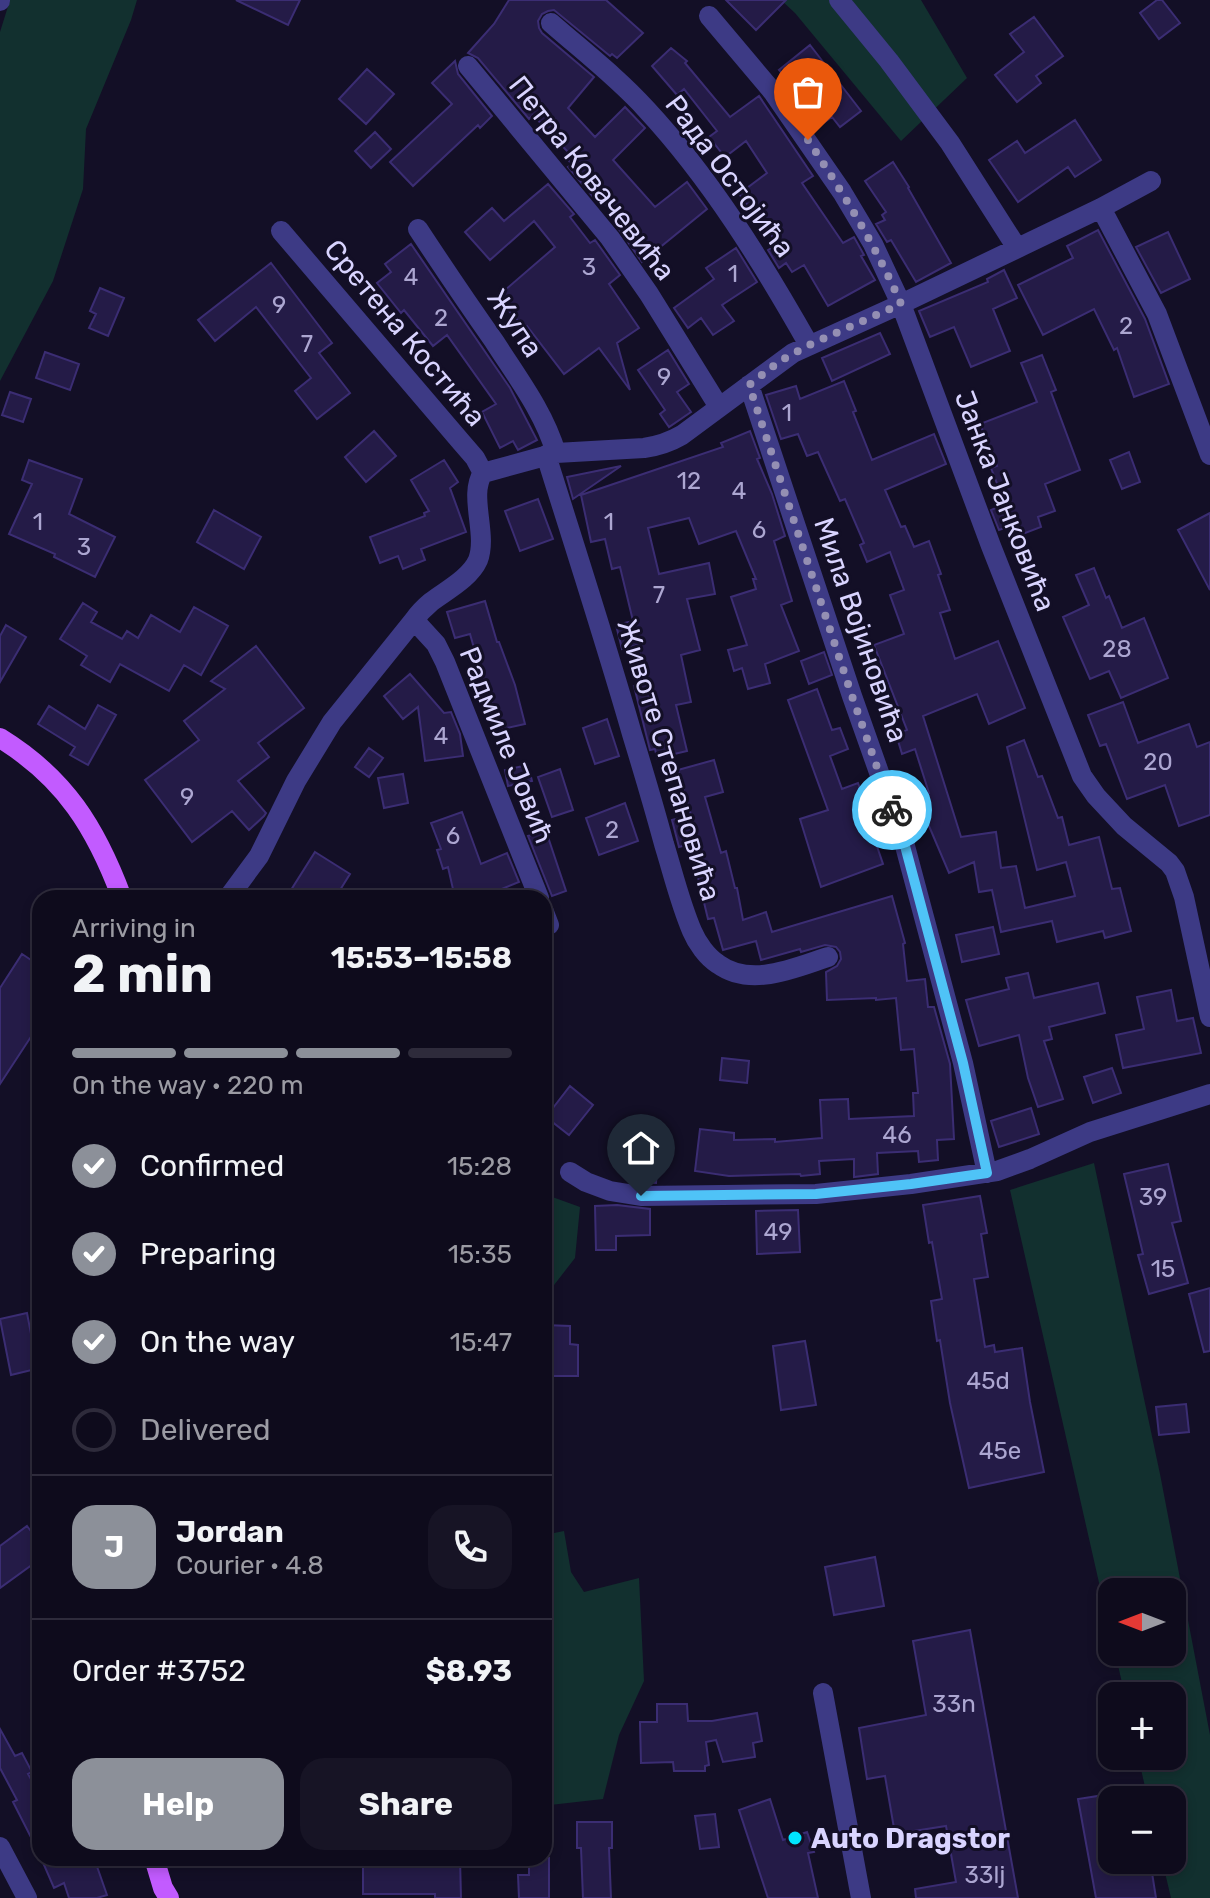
<!DOCTYPE html>
<html lang="en">
<head>
<meta charset="utf-8">
<style>
	:root { --surface:#0e0b1c; --page:#171425; --text:#f1f3f6; --muted:#9b9ba3; --line:#2e2b3b; --accent:#8c9099 }
	body { margin:0; font-family:Rubik,sans-serif; background:var(--page); color:var(--text); height:100vh; display:flex; flex-direction:column; font-size:30px; white-space:nowrap }
	* { box-sizing:border-box; margin:0 }
	p { font-size:26px; color:var(--muted) }
	.icon { flex:none; width:44px; height:44px; fill:none; stroke:currentColor; stroke-width:2; stroke-linecap:round; stroke-linejoin:round }
	.map { position:relative; flex:1; overflow:hidden }
	.drawer { position:absolute; left:32px; top:890px; width:520px; height:976px; display:flex; flex-direction:column; background:var(--surface); border-radius:24px; box-shadow:0 4px 12px #0003,0 0 0 2px var(--line) }
	.drawer>* { flex:none }
	.needle { width:52px; rotate:270deg }
	.buttons { position:absolute; left:1098px; top:1578px; display:grid; gap:16px }
	.buttons a { display:grid; place-items:center; width:88px; height:88px; border-radius:16px; background:var(--surface); box-shadow:0 4px 12px #0003,0 0 0 2px var(--line); font-size:40px }
	.pin { position:absolute; display:grid; place-items:center; width:68px; height:68px; color:#fff; margin:-82px -34px; border-radius:50% 50% 50% 0; rotate:-45deg; box-shadow:0 0 8px #0007 }
	.pin .icon { rotate:45deg }
	.courier { position:absolute; display:grid; place-items:center; width:80px; height:80px; margin:-40px; border:6px solid #4fc3f7; border-radius:50%; background:#fff; color:#222; box-shadow:0 2px 10px #0007 }
	.head em { font-style:normal; font-weight:700 }
	.head div { display:flex; flex-direction:column-reverse }
	.head { display:flex; align-items:center; justify-content:space-between; height:136px; padding:0 40px }
	h1 { font-size:52px; font-weight:700; line-height:60px }
	.bar { display:grid; grid-template-columns:repeat(4,1fr); gap:12px 8px; align-content:center; height:96px; padding:0 40px }
	.bar i { height:10px; border-radius:6px; background:var(--line) }
	.bar .current { background:var(--accent) }
	.bar p { grid-column:span 4 }
	.line { display:flex; align-items:center; gap:20px; padding:0 40px; border-top:2px solid var(--line) }
	.line div { flex:1 }
	.round { display:grid; place-items:center; flex:none; width:84px; height:84px; border-radius:24px; background:var(--page) }
	ol { padding:0 40px; list-style:none }
	li { display:flex; align-items:center; gap:24px; height:88px }
	li p { margin-inline-start:auto }
	li .icon { padding:8px; border-radius:50%; background:var(--accent); color:#fff; stroke-width:4 }
	li:last-child { color:var(--muted) }
	li i { width:44px; height:44px; border:4px solid var(--line); border-radius:50% }
	.cta { display:flex; gap:16px; margin-top:auto; padding:16px 40px }
	.cta a { flex:1; height:92px; border-radius:24px; background:var(--accent); color:#fff; font-size:32px; font-weight:700; line-height:92px; text-align:center }
	.cta a+a { background:var(--page); color:var(--text) }
	.map>svg:first-child { display:block }
</style>
</head>
<body>
<div class="map">
<svg width="1210" height="1898" viewBox="0 0 1210 1898">
	<rect width="100%" height="100%" fill="#130f26"/>
	<path fill="#12302f" d="M10,0H137L131,20L86,129L83,189L53,281L0,381V32Z
		M781,0H921L967,78L901,141L795,13Z
		M1094,1163L1160,1474L1210,1735V1898H1171L1162,1860H1172V1800H1148L1138,1756H1172V1696H1125L1115,1652H1172V1592H1112V1640L1010,1190Z
		M544,1194L580,1207L575,1258L544,1298Z
		M564,1531L571,1572L584,1592L639,1578L644,1681L619,1735L603,1799L550,1805L544,1760V1535Z"/>
	<path fill="#241b47" stroke="#3b2d73" stroke-width="2" d="M236,0H300L288,25Z
		M509,0H606L643,33L617,58L612,54L610,56L554,10L548,11L542,14L538,21L539,28L542,33L594,77L568,108L595,137L625,107L645,128L613,160L655,207L687,182L707,209L642,262L616,225L620,221L597,195L594,198L568,167L572,164L564,156L568,152L533,115L529,119L478,58L468,53L494,24Z
		M726,0H786L756,30Z
		M1157,0H1162L1180,23L1159,39L1140,13Z
		M1034,17L1063,56L1036,76L1041,83L1017,102L995,75L1024,52L1010,34Z
		M810,45L861,111L840,127L832,117L822,124L816,117L809,122L780,80L785,77L779,70Z
		M671,48L687,61L685,63L730,117L759,96L813,176L802,183L843,243L854,237L864,255L861,256L875,280L828,306L804,265L792,272L786,263L779,268L768,250L778,244L739,194L767,173L746,141L725,157L709,137L717,131L684,89L677,95L652,66Z
		M455,61L458,74L492,116L480,128L478,125L413,186L390,162L452,104L432,83Z
		M367,69L394,94L366,124L339,99Z
		M1075,120L1101,160L1075,177L1068,167L1018,202L989,160L1017,141L1025,153Z
		M375,132L391,149L371,168L355,151Z
		M893,162L909,187L908,188L951,263L916,282L891,240L887,242L876,224L885,220L882,215L886,212L865,181Z
		M548,184L574,214L570,217L590,243L595,240L620,275L609,284L639,328L617,343L630,390L599,348L564,374L527,326L524,328L497,297L555,247L534,221L490,260L465,232L492,208L504,221Z
		M1098,230L1145,319L1169,384L1134,397L1117,348L1114,350L1094,309L1043,335L1018,285L1073,258L1067,246Z
		M1168,232L1190,279L1161,293L1136,247Z
		M411,244L510,388L537,440L518,450L513,441L500,448L482,412L496,404L447,335L433,346L404,310L401,313L377,283L391,272L385,264Z
		M736,248L757,282L722,305L734,321L713,335L701,318L688,328L674,308L714,279L706,268Z
		M271,263L332,343L319,353L350,393L317,419L295,391L311,378L256,307L215,341L198,320Z
		M1004,270L1017,298L993,309L1010,351L971,367L954,327L930,337L919,311L988,282L987,279Z
		M100,288L124,298L108,336L89,328L96,314L90,311Z
		M880,333L890,354L832,381L822,358Z
		M668,350L689,384L677,392L691,412L669,427L660,414L665,410L638,370Z
		M45,352L79,364L70,390L36,378Z
		M1042,355L1056,390L1051,392L1080,470L1045,484L1055,511L1038,517L1041,527L1020,535L1016,524L999,530L991,510L1005,504L991,468L997,466L980,424L1037,402L1021,363Z
		M844,381L856,411L853,412L872,460L934,434L946,464L885,490L901,527L905,526L914,547L929,541L941,574L938,575L950,610L940,613L955,659L998,641L1025,708L989,724L977,694L923,716L961,837L996,832L1001,868L1016,866L1025,908L1075,896L1066,862L1037,870L1007,747L1024,740L1038,777L1042,776L1058,818L1062,817L1069,845L1099,837L1112,889L1120,888L1131,931L1105,938L1103,931L1057,942L1052,921L1001,932L992,890L979,892L974,862L949,873L929,826L922,828L912,798L929,793L915,749L902,754L896,734L907,730L874,645L904,634L890,595L904,590L890,552L867,562L860,545L864,543L845,499L840,501L818,452L807,456L798,434L781,439L766,395L796,386L800,399Z
		M10,392L31,399L23,422L2,415Z
		M374,431L396,456L366,482L345,457Z
		M750,431L760,458L757,459L772,494L785,536L774,541L792,601L781,605L799,651L765,664L770,683L748,689L742,668L734,671L728,650L747,645L731,597L756,589L753,579H756L736,531L699,544L689,518L648,528L659,574L709,563L715,594L687,599L700,650L681,655L691,702L676,705L687,751L657,758L655,749L650,750L634,686L647,683L638,645L622,649L616,625L633,621L620,567L612,569L605,539L591,542L581,495L723,447L721,443Z
		M1129,452L1140,482L1122,489L1110,460Z
		M29,460L82,479L69,514L115,537L95,577L54,557L55,554L9,534L32,484L22,480Z
		M444,460L458,482L450,488L466,532L421,549L425,560L403,569L398,556L380,563L370,537L425,516L424,513L429,511L411,480Z
		M621,466L573,499L567,477Z
		M538,499L553,539L520,551L505,511Z
		M214,510L261,537L244,569L197,542Z
		M1210,513V590L1178,530Z
		M1094,568L1106,598L1109,596L1122,628L1144,618L1168,678L1121,698L1109,671L1090,679L1063,617L1089,605L1076,575Z
		M485,601L497,642H499L515,685L525,724L498,730L491,701L481,704L472,679L482,676L470,634L455,638L447,612Z
		M83,603L97,612L91,622L122,639L127,631L138,638L151,615L180,632L194,607L228,626L201,675L184,665L169,691L120,664L110,682L81,665L87,656L60,639Z
		M6,625L26,637L0,682V636Z
		M256,646L304,708L258,743L269,757L238,781L266,813L264,816L249,830L232,811L192,842L145,780L199,740L184,721L225,689L211,681Z
		M824,652L832,675L809,684L801,661Z
		M410,674L444,713L451,712L460,734L463,756L425,761L418,707L403,719L384,696Z
		M817,689L832,730L840,728L848,749L830,756L842,789L858,783L871,819L868,820L883,864L821,887L800,819L828,810L788,700Z
		M1123,702L1138,743L1189,724L1197,747L1210,742V815L1179,826L1165,785L1127,799L1106,744L1100,746L1088,715Z
		M98,705L116,715L88,765L70,755L75,747L38,724L49,706L85,729Z
		M607,719L619,756L595,764L583,728Z
		M369,748L383,758L369,777L355,767Z
		M714,760L723,792L705,797L721,853L726,851L735,888H737L743,920L766,912L772,932L892,896L905,943L903,944L907,981L925,979L928,1007H934L950,1064L954,1139L937,1140L938,1160L919,1162L918,1151L877,1153L878,1174L854,1177V1159L819,1161L820,1174L801,1176L800,1174L729,1176L695,1171L700,1129L734,1133V1140L775,1139V1142L822,1138L820,1100L848,1099L849,1119L914,1116L913,1093H918L914,1049L901,1050L896,998L876,1000V998L827,1000L826,972L837,966L841,959L840,952L836,947L825,945L801,952L800,949L761,960L756,941L723,950L714,918L708,919L690,844L679,847L672,820L691,815L678,770Z
		M528,765L532,781L508,786L505,770Z
		M560,769L573,810L552,817L538,777Z
		M403,774L408,803L384,808L378,778Z
		M625,803L638,841L599,855L586,818Z
		M462,812L481,864L507,853L519,882L489,894L490,898H455L448,867L443,869L437,850L441,849L431,823Z
		M546,831L566,891L552,896L528,836Z
		M315,852L350,874L335,898H304L291,890Z
		M993,927L999,954L962,962L956,935Z
		M22,954L40,966V1023L0,1084V988Z
		M1028,973L1034,998L1098,983L1105,1013L1049,1027L1052,1039L1044,1041L1063,1099L1038,1107L1028,1078L1019,1035L979,1046L966,1000L1009,989L1006,978Z
		M1171,990L1177,1021L1193,1018L1201,1053L1123,1068L1116,1035L1144,1029L1137,997Z
		M722,1058L749,1061L747,1083L720,1080Z
		M1112,1068L1121,1093L1093,1103L1084,1077Z
		M570,1086L593,1105L569,1135L546,1117Z
		M1031,1108L1039,1134L999,1147L991,1121Z
		M1168,1164L1181,1221L1172,1223L1188,1283L1149,1294L1138,1255L1143,1254L1124,1174Z
		M633,1169L657,1170L656,1183L632,1181Z
		M980,1196L987,1233L981,1234L988,1277L974,1279L985,1347L994,1345L995,1352L1022,1348L1030,1402L1044,1472L969,1488L950,1403L940,1340L937,1341L931,1301L942,1299L932,1242L929,1243L923,1205Z
		M617,1205L650,1209V1235L616,1236V1250H596L595,1206Z
		M798,1210L800,1252L757,1254L756,1211Z
		M1210,1288V1351L1204,1352L1189,1294Z
		M27,1313L31,1334L40,1332V1368L11,1375L0,1319Z
		M544,1325L570,1326V1344L578,1345V1376H544Z
		M805,1341L816,1405L781,1410L773,1346Z
		M1186,1404L1189,1432L1159,1435L1156,1407Z
		M27,1526L40,1543V1559L0,1588V1546Z
		M875,1557L884,1606L834,1615L825,1567Z
		M970,1630L1018,1898H916L915,1889L956,1882L946,1826L895,1834L885,1776L867,1779L859,1728L926,1715L913,1641Z
		M657,1704H687L688,1721H712L757,1713L762,1741L753,1743L755,1757L723,1762L716,1740L706,1742L709,1765L705,1766V1771H674L673,1762L641,1763L640,1722H657Z
		M0,1729L15,1756L22,1753L32,1772L28,1774L40,1795V1855L13,1802L17,1800L0,1768Z
		M1098,1796L1102,1820L1112,1818V1860H1150L1156,1898H1096L1078,1799Z
		M770,1799L783,1840L807,1832L814,1852L808,1853L818,1898H768L739,1810Z
		M715,1814L719,1847L700,1849L695,1816Z
		M577,1822H612V1848H609L611,1898H583L581,1848H577Z
		M41,1858H94L107,1895L97,1898H69L64,1883L54,1888Z
		M363,1858H460L461,1898H435V1894H363Z
		M529,1858H549V1898H519L518,1875H529Z"/>
	<g fill="none" stroke-linecap="round" stroke-linejoin="round">
		<path stroke="#3d3a85" stroke-width="20" d="M839,0L889,61L950,143L1017,248
			M0,1V0
			M709,16L773,92L842,192L873,244L901,304L991,546L1082,776L1096,796L1124,826L1169,863L1175,871L1184,897L1210,1017
			M551,23C583,51 618,78 646,109C711,179 762,262 809,345
			M468,66L610,238L649,294L719,407
			M1101,208L1157,314L1210,455
			M418,229C443,267 468,304 494,341C517,377 544,412 556,453
			M281,231L462,443L475,458L483,473
			M749,385L852,696L905,846L963,1063L987,1173
			M546,455C575,548 605,640 632,734C643,770 654,807 664,844C673,873 680,903 692,931C697,943 707,957 718,964C751,988 794,968 828,957
			M414,620L436,644L445,662L539,898
			M228,898L259,856L296,781L332,722L414,620C419,613 425,607 431,602C447,590 470,578 478,560C488,534 468,495 483,473L556,453L644,448C658,446 670,442 682,435L793,353L901,304L1101,208L1151,181
			M544,912L549,925
			M570,1172L586,1182L610,1191L641,1196L816,1194L911,1184L997,1171L1030,1159L1090,1132L1210,1094
			M823,1693L861,1898
			M0,1847L27,1898"/>
		<path stroke="#c25bff" stroke-width="20" d="M0,738C65,778 96,828 122,898
			M154,1858L163,1888L169,1898"/>
	</g>
	<g fill="none" stroke-linecap="round" stroke-linejoin="round">
		<path stroke="#948fb3" stroke-width="8" stroke-dasharray="0 14.4" d="M808,140C843,193 876,246 901,304L809,345L780,361L749,385L852,696L892,810"/>
		<path stroke="#4fc3f7" stroke-width="10" d="M641,1196L816,1194L911,1184L987,1173L963,1063L905,846L892,810"/>
	</g>
	<circle fill="#00e5ff" stroke="#130f26" stroke-width="3" cx="795" cy="1838" r="8"/>
	<g text-anchor="middle" dominant-baseline="central" stroke-width="6" stroke-linejoin="round" paint-order="stroke">
		<g font-size="24" fill="#aca6d1">
			<text x="589" y="267">3</text>
			<text x="733" y="274">1</text>
			<text x="411" y="277">4</text>
			<text x="279" y="305">9</text>
			<text x="441" y="318">2</text>
			<text x="1126" y="326">2</text>
			<text x="307" y="344">7</text>
			<text x="664" y="377">9</text>
			<text x="787" y="413">1</text>
			<text x="689" y="481">12</text>
			<text x="739" y="491">4</text>
			<text x="38" y="522">1</text>
			<text x="609" y="522">1</text>
			<text x="759" y="530">6</text>
			<text x="84" y="547">3</text>
			<text x="659" y="595">7</text>
			<text x="1117" y="649">28</text>
			<text x="441" y="736">4</text>
			<text x="1158" y="762">20</text>
			<text x="187" y="797">9</text>
			<text x="612" y="830">2</text>
			<text x="453" y="836">6</text>
			<text x="897" y="1135">46</text>
			<text x="1153" y="1197">39</text>
			<text x="778" y="1232">49</text>
			<text x="1163" y="1269">15</text>
			<text x="988" y="1381">45d</text>
			<text x="1000" y="1451">45e</text>
			<text x="954" y="1704">33n</text>
			<text x="985" y="1875">33lj</text>
		</g>
		<g font-size="28" fill="#d9d4ff" stroke="#130f26">
			<text transform="translate(730 176) rotate(53)">Рада Остојића</text>
			<text transform="translate(592 178) rotate(52)">Петра Ковачевића</text>
			<text transform="translate(515 323) rotate(56)">Жупа</text>
			<text transform="translate(405 333) rotate(50)">Сретена Костића</text>
			<text transform="translate(1005 501) rotate(69)">Јанка Јанковића</text>
			<text transform="translate(861 630) rotate(71)">Мила Војиновића</text>
			<text transform="translate(507 745) rotate(68)">Радмиле Јовић</text>
			<text transform="translate(669 760) rotate(73)">Животе Степановића</text>
		</g>
		<g font-size="28" font-weight="bold" fill="#d9d4ff" stroke="#130f26" text-anchor="start">
			<text x="811" y="1838">Auto Dragstor</text>
		</g>
	</g>
</svg>
<div class="buttons">
<a><svg class="needle" viewBox="-14 -14 28 28"><path d="M0-13l5 13h-10z" fill="#e53935"/><path d="M0 13l5-13h-10z" fill="#9b9ba3"/></svg></a>
<a>+</a>
<a>−</a>
</div>
<div class="pin" style="left:808px;top:140px;background:#ea580c"><svg class="icon" aria-label="bag" viewBox="0 0 24 24"><path d="M5 8h14l-1 12H6zM9 8a3 3 0 0 1 6 0"/></svg></div>
<div class="pin" style="left:641px;top:1196px;background:#1f2937"><svg class="icon" aria-label="home" viewBox="0 0 24 24"><path d="M3 11l9-7 9 7M6 9v11h12V9"/></svg></div>
<div class="courier" style="left:892px;top:810px"><svg class="icon" aria-label="bike" viewBox="0 0 24 24"><circle cx="6" cy="16" r="4"/><circle cx="18" cy="16" r="4"/><path d="M6 16l4-8h5l3 8M10 8l3 8H6M13 5h3"/></svg></div>
<section class="drawer">
<div class="head"><div><h1>2 min</h1><p>Arriving in</p></div><em>15:53–15:58</em></div>
<div class="bar"><i class="current"></i><i class="current"></i><i class="current"></i><i></i><p>On the way · 220 m</p></div>
<ol>
<li><svg class="icon" aria-label="check" viewBox="0 0 24 24"><path d="M5 12l5 5 9-10"/></svg>Confirmed<p>15:28</p></li>
<li><svg class="icon" aria-label="check" viewBox="0 0 24 24"><path d="M5 12l5 5 9-10"/></svg>Preparing<p>15:35</p></li>
<li><svg class="icon" aria-label="check" viewBox="0 0 24 24"><path d="M5 12l5 5 9-10"/></svg>On the way<p>15:47</p></li>
<li><i></i>Delivered</li>
</ol>
<div class="line" style="height:144px"><b class="round" style="background:var(--accent);color:#fff">J</b><div><b>Jordan</b><p>Courier · 4.8</p></div><a class="round"><svg class="icon" aria-label="phone" viewBox="0 0 24 24"><path d="M5 4h4l2 5-3 2q2 4 5 5l2-3 5 2v4C11 20 4 13 5 4z"/></svg></a></div>
<div class="line" style="height:104px"><div>Order #3752</div><b>$8.93</b></div>
<div class="cta"><a>Help</a><a>Share</a></div>
</section>
</div>
</body>
</html>
